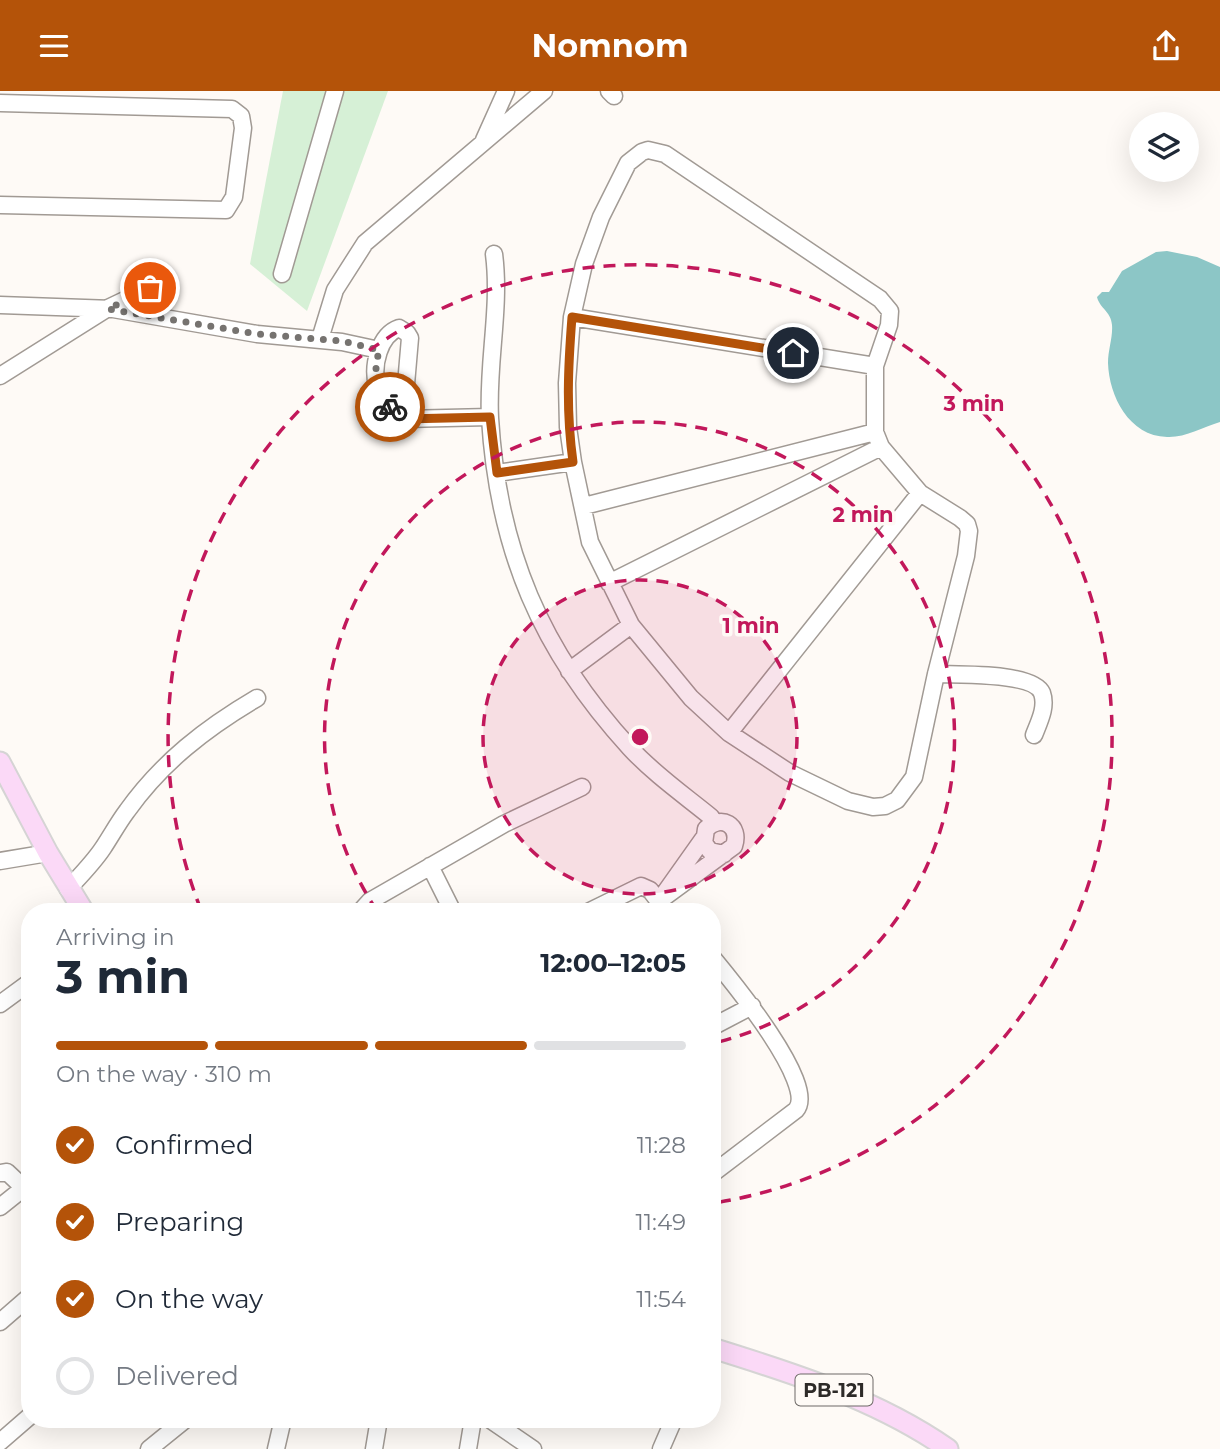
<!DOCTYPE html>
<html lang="en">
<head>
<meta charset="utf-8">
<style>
	:root { --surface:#fff; --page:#f2f2f3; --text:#1f2937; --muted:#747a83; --line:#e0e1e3; --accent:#b45309 }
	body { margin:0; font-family:Montserrat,sans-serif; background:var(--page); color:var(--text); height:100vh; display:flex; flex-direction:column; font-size:26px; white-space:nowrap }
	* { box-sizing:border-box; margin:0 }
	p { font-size:23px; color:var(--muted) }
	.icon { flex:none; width:38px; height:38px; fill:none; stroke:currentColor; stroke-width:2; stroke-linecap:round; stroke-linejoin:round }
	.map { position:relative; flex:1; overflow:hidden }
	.details { position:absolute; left:21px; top:812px; width:700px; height:525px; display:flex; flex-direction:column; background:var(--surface); border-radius:28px; box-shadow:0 7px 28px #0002 }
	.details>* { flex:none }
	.buttons { position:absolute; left:1129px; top:21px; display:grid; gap:14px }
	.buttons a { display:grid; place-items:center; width:70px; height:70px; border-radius:50%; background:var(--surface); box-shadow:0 7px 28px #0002; font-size:35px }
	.pin { position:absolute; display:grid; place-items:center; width:60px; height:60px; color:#fff; margin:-30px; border:4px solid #fff; border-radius:50%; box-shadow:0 2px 7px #0007 }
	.courier { position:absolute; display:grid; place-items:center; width:70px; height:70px; margin:-35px; border:5px solid #b45309; border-radius:50%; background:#fff; color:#222; box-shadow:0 2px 9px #0007 }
	.summary em { font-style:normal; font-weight:700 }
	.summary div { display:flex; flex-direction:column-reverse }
	.summary { display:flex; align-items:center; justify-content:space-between; height:119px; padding:0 35px }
	h1 { font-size:46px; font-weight:700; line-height:52px }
	.bar { display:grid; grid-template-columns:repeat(4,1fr); gap:10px 7px; align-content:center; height:84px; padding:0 35px }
	.bar i { height:9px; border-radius:5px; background:var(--line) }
	.bar .on { background:var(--accent) }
	.bar p { grid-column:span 4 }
	ol { padding:0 35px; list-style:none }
	li { display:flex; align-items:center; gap:21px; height:77px }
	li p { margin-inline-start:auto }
	li .icon { padding:7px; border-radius:50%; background:var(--accent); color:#fff; stroke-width:4 }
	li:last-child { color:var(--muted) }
	li i { width:38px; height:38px; border:4px solid var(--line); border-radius:50% }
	header { display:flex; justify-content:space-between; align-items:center; height:91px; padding:0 35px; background:var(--accent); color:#fff; font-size:32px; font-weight:700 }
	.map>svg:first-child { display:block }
</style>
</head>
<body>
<header><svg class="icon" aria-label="menu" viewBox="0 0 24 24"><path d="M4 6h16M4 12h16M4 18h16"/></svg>Nomnom<svg class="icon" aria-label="share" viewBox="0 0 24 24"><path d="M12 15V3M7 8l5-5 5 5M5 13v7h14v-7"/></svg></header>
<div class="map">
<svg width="1220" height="1358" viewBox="0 0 1220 1358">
	<rect width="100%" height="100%" fill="#fefaf6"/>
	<path fill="#d6f0d6" d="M283,0H388L307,220L250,173Z"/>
	<path fill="#8cc6c6" d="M1167,160L1197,166L1220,176V331C1204,336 1184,347 1167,346C1129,345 1109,305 1108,272C1108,259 1113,246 1112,234C1111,220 1100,218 1097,206L1102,201H1109L1122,180L1156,161Z"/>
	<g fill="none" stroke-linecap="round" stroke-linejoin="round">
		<g stroke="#a19a94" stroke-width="19">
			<path id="minor" d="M609,0L614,5
				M0,12L232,18L241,25L243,37L234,106L226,119L0,114
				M484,49L506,0
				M648,59L665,63L880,208L890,220L889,234L875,275V341L881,356L920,402L960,427L967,433L969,440L966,465L936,583L914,686L897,709L885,715L873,716L848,710L790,682L729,642L691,607L631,534L590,451L573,371L568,336L567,292L572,226L584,173L601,126L628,72L642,61Z
				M494,163C501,217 487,272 490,327C498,459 541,560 630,657C654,683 684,704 711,726L714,731
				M282,183L335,0
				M0,214L113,218L257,243L342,251L379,259
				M572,226L875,275
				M320,248L335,199L365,152L544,0
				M0,285L108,217L150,197
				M403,328L410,247L407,242L399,237C379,244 372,275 377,294C380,308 393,320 403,328L490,326
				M497,382L573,371
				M584,415L875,341
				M609,492L881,356
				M569,580L631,534
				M936,583C957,584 1033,581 1042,602C1047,616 1039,631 1034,644
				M729,642L920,402
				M0,770L48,762
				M430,775L453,821
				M68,798C80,785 93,772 103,757C111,745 118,732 127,720C162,671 206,637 257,607
				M664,803L703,748
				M659,810L734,755C741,734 721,723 706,738L704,752L710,760L724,763
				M360,821L370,810L504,733L582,696
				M588,821L641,795L650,799L667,821
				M712,866C731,889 818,994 796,1019L712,1083
				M0,913L30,891
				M712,936L752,915
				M0,1082L7,1081L24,1097
				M0,1116L30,1092
				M0,1231L30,1205
				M489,1328L533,1358
				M0,1351L30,1325
				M149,1358L186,1328
				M276,1358L283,1328
				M374,1358L379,1328
				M468,1358L473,1328
				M661,1358L674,1328"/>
		</g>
		<g stroke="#d5d4d4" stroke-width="23">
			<path id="major" d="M0,671L48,762L84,821
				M712,1257C793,1282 878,1309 948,1358"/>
		</g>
		<use href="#minor" stroke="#fff" stroke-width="16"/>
		<use href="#major" stroke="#fbd9f7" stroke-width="19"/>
	</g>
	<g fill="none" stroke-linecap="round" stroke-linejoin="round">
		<path stroke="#767370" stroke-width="7" stroke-dasharray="0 12.6" d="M150,197L108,218L257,243L342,250L379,259C374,284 373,296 390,316"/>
		<path stroke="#b45309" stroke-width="9" d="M390,316L404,328L490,326L497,382L573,371C566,320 568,277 572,226L793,262"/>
	</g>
	<circle cx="640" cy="646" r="157" fill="#c2185b" fill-opacity=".12"/>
	<g fill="none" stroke="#c2185b" stroke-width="3.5" stroke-dasharray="12 9">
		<circle cx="640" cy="646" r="157"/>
		<path d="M377 820A315 315 0 1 1 714 952"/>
		<path d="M201 819A472 472 0 1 1 714 1112"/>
	</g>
	<g text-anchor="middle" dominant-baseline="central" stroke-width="7" stroke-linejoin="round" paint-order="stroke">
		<rect fill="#fefaf6" stroke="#6c6866" stroke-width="2" x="795.5" y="1283.5" width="77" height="31" rx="5"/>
		<g font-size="19" font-weight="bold" fill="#2d2a28">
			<text x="834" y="1299">PB-121</text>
		</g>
	</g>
	<circle cx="640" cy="646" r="10" fill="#c2185b" stroke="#fefaf6" stroke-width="3.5"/>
	<g font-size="21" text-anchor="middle" font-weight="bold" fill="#c2185b" stroke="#fefaf6" stroke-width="7" stroke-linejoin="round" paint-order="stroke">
		<text x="974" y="320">3 min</text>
		<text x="863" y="431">2 min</text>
		<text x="751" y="542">1 min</text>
	</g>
</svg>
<div class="buttons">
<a><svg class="icon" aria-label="layers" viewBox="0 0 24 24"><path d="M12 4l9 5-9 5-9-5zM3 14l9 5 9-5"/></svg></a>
</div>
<div class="pin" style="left:150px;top:197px;background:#ea580c"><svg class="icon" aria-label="bag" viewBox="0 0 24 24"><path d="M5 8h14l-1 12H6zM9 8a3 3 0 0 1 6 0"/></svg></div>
<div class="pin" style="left:793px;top:262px;background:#1f2937"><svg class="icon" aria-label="home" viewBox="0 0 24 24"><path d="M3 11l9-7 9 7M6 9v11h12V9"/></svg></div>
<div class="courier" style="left:390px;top:316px"><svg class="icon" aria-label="bike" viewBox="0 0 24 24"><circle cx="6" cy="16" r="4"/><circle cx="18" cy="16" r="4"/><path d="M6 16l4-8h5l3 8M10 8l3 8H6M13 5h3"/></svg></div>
<section class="details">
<div class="summary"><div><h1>3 min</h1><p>Arriving in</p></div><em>12:00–12:05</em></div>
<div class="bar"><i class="on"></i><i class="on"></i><i class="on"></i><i></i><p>On the way · 310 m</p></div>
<ol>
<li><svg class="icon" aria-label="check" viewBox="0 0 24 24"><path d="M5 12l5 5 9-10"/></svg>Confirmed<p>11:28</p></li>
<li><svg class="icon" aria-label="check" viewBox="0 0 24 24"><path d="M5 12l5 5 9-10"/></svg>Preparing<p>11:49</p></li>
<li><svg class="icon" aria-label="check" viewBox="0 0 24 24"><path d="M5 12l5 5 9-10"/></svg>On the way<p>11:54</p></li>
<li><i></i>Delivered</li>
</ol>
</section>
</div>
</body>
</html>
